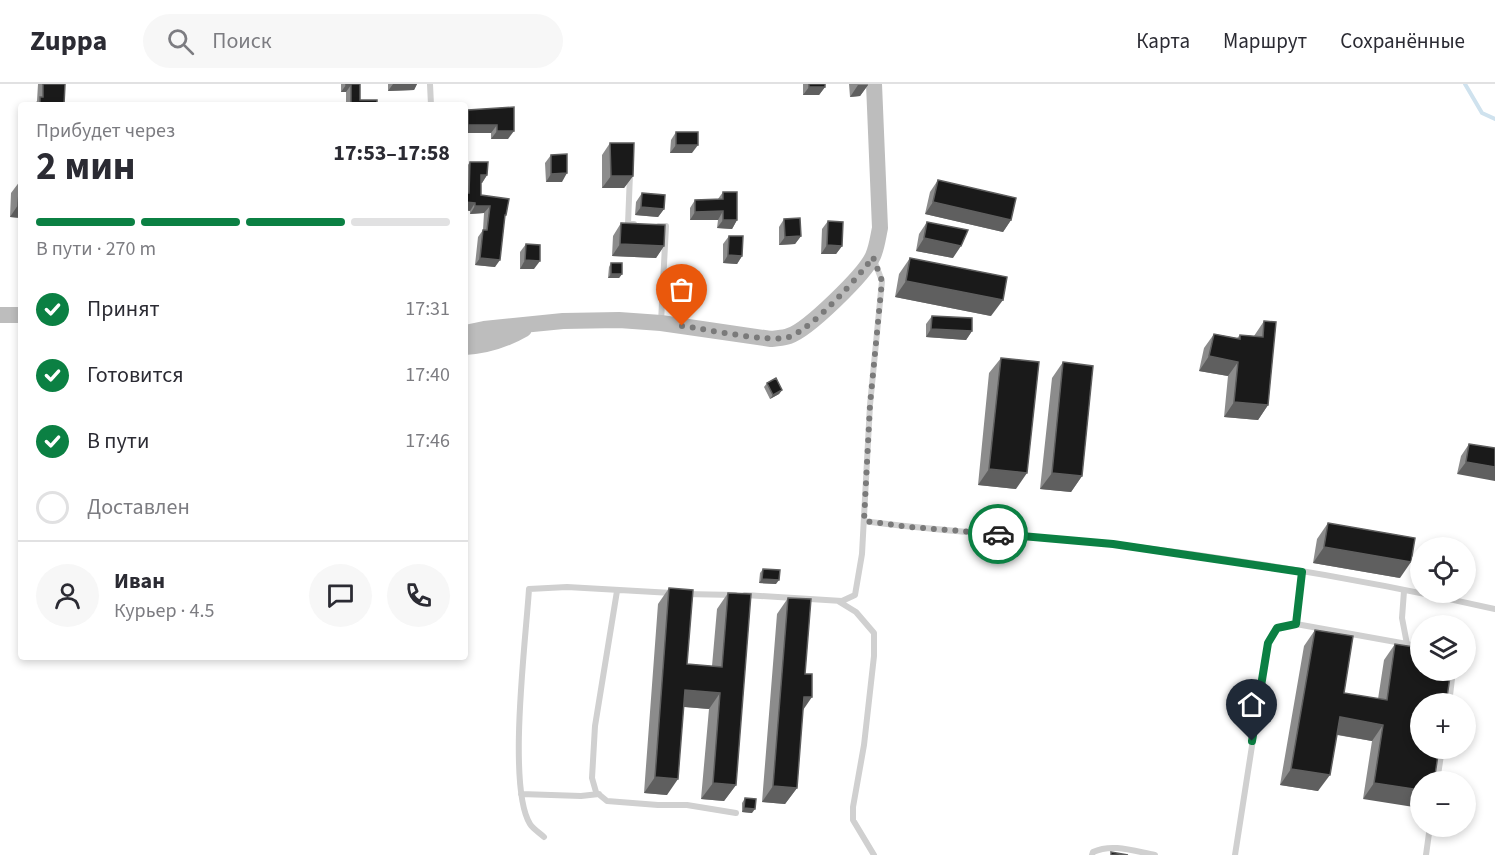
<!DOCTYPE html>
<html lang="ru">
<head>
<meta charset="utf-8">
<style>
	:root { --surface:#fff; --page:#f7f7f7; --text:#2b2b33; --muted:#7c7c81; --line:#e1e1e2; --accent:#0b8043 }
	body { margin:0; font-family:"Source Sans 3",sans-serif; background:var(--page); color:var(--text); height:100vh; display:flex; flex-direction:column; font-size:22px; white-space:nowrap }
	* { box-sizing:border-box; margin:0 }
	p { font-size:20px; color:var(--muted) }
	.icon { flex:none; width:33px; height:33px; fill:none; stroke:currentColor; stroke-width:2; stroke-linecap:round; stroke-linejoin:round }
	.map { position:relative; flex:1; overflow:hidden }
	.drawer { position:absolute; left:18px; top:18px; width:450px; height:558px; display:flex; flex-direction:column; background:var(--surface); border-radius:6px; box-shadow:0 3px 9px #0003 }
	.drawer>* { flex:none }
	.controls { position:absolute; left:1410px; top:453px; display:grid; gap:12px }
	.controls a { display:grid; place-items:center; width:66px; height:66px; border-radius:50%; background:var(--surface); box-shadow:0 3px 9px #0003; font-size:30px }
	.pin { position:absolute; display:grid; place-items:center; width:51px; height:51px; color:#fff; margin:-62px -26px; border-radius:50% 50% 50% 0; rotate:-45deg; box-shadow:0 0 6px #0007 }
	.pin .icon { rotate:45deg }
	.courier { position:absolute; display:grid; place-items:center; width:60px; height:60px; margin:-30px; border:4px solid #0b8043; border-radius:50%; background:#fff; color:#222; box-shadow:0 2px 8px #0007 }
	.summary em { font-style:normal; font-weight:700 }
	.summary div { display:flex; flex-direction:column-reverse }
	.summary { display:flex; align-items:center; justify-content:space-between; height:102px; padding:0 18px }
	h1 { font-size:39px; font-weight:700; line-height:45px }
	.bar { display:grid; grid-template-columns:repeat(4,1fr); gap:9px 6px; align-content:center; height:72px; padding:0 18px }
	.bar i { height:8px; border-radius:4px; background:var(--line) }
	.bar .current { background:var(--accent) }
	.bar p { grid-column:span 4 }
	.line { display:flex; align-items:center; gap:15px; padding:0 18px; border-top:2px solid var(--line) }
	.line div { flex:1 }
	.round { display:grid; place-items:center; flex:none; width:63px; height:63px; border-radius:32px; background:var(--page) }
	ol { padding:0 18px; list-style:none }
	li { display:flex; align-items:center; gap:18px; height:66px }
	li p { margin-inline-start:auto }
	li .icon { padding:6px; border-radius:50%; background:var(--accent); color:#fff; stroke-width:4 }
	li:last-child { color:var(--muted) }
	li i { width:33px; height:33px; border:3px solid var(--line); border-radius:50% }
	header { display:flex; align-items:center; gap:36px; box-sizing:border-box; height:84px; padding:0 30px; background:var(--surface); border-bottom:2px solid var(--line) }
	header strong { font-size:28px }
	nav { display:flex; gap:33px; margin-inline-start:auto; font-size:21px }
	.search { width:420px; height:54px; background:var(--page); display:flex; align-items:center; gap:15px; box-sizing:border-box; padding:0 21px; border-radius:33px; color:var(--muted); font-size:22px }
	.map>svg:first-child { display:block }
</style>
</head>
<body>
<header>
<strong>Zuppa</strong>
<div class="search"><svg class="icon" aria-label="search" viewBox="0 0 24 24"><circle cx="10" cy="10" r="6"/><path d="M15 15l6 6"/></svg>Поиск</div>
<nav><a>Карта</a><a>Маршрут</a><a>Сохранённые</a></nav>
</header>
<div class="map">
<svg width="1495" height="771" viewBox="0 0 1495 771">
	<rect width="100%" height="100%" fill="#fff"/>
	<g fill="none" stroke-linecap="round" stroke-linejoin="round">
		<path stroke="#cfe2ee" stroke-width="4" d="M1465,0L1482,29L1495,35"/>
		<path stroke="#d0d0d0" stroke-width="6" d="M430,0L431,21
			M630,90L628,140H634
			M659,142H666L661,238
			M864,437C946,449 1030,451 1113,460C1241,475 1370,497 1495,525
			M617,507L595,642L592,694L596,708L607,717L658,721H687L736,729
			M1404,507L1402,534L1407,560L1420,563
			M685,510L735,511
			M745,511L842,517L855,511L862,470L870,321L882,197L874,176
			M838,517L856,528L874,549V572L864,661L853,723V736L874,771
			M1296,540L1302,488
			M1449,620L1453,586
			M1437,698L1442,664
			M521,710L581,712L599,710
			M544,753C540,749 533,745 530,740C507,703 526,554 529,505L567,503L672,509
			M1092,771L1093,768C1112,759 1134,767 1155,771
			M1235,771L1268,559L1277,544L1296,540L1407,560
			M1426,771L1430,742"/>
		<path stroke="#bdbdbd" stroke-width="16" d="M0,231H21
			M465,249L484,245L563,237L619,236L661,239L771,255C777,254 784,254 789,252C808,246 865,190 873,172C877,163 878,153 880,144L874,0
			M465,263C487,262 505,256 524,245"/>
	</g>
	<path fill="#8c8c8c" d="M38,0H65L64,21H34L37,17Z
		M341,0H360V16L377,21H346V8H341Z
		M388,0H417L414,6L388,7Z
		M803,0H825V3L819,11H803Z
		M849,0H868V1L860,12L850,13Z
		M514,23L508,55H491V49H465V30L468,26Z
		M676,48L692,69H670L671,56Z
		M610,59L633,92L624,104H602V71Z
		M551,71L562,98H546L545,79Z
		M470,78L487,91L482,99H481V111L506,131L504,134L495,183L475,181L478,153L483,146L484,129L470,130V127L465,126V85Z
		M938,96L1011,136L1003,148L925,130L930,108Z
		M20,97H21V134L10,133L11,109Z
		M723,108L737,136L732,145L717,144L718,136H690V124L695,116L718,115Z
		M642,109L664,125L658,133L635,131L636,118Z
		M784,135L801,152L795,160L779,161V143Z
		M828,137L842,162L836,170H821L822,145Z
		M927,138L953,174L916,167L919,150Z
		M621,139L664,162L656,174L612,172L613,152Z
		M729,152L742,172L737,180L723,179V160Z
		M526,160L534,185H520V168Z
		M910,174L991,232L895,213L899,190Z
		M611,179L622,190L619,194H608L609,183Z
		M932,232L972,247L966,256L926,253V240Z
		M1264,237L1268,321L1258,336L1224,333L1228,292L1199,287L1204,264L1214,250L1237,254L1240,251L1254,252Z
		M1001,274L1016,405L978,401L989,289Z
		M1063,278L1082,392L1071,408L1040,405L1052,294Z
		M767,299L782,306L779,310L770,315L764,303Z
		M1469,360L1495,364L1457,390L1461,372Z
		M1328,439L1400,494L1313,479L1317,455Z
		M763,485L776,500L759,499L760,489Z
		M669,504L687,580L712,582L717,525L728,509L736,701L724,717L701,715L709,625L684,623L667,711L644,709L658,520Z
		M788,514L802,627L797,704L785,720L762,718L777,530Z
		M1315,546L1344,609L1378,615L1384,576L1395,560L1420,664L1363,715L1372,657L1337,651L1318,707L1280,701L1304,562Z
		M745,714L752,729L742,728V719Z"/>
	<path fill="#5f5f5f" d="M393,0H417L414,6L388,7Z
		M346,1H351L346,8H341Z
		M858,1H868L860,12L850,13Z
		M809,3H825L819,11H803Z
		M468,41H497L491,49H465V45Z
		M497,47H514L508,55H491Z
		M676,61H698L692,69H670Z
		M567,89L562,98H546L551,90Z
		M481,91H487L482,99H476Z
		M611,92H633L624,104H602Z
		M465,118L475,119L470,127L465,126Z
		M933,118L1011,136L1003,148L925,130Z
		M18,121H21V134L10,133Z
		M475,122H490L484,129L470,130Z
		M641,123L664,125L658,133L635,131Z
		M723,127L718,136H690L695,128Z
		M723,136H737L732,145L717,144Z
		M801,152L795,160L779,161L785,153Z
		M924,154L961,162L953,174L916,167Z
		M620,160L664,162L656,174L612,172Z
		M827,161L842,162L836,170H821Z
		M728,171L742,172L737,180L723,179Z
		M480,174L500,176L495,183L475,181Z
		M525,176L540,177L534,185H520Z
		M611,190H622L619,194H608Z
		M906,197L1003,216L991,232L895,213Z
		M931,245L972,247L966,256L926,253Z
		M1209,272L1238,278L1228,292L1199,287Z
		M782,306L779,310L770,315L773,311Z
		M1234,318L1268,321L1258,336L1224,333Z
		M1466,378L1495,383V397L1457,390Z
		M989,385L1027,389L1016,405L978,401Z
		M1052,389L1082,392L1071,408L1040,405Z
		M1324,463L1411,478L1400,494L1313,479Z
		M762,495L779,496L776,500L759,499Z
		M685,606L720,609L709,625L674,622Z
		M804,613H812L801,629Z
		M1340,633L1383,641L1372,657L1328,649Z
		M1291,685L1330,691L1318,707L1280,701Z
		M655,693L678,695L667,711L644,709Z
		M713,699L736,701L724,717L701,715Z
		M1374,699L1420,706V724L1363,715Z
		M773,702L797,704L785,720L762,718Z
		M744,724L755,725L752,729L742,728Z"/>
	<path fill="#1a1a1a" stroke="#5f5f5f" stroke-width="1.5" d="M43,0H65L64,21H40V13H43Z
		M346,0H360V16H377V21H351V1H346Z
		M809,0H825V3H809Z
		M514,23V47H497V41H468V26Z
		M676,48H698V61H676Z
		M610,59H634L633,92H611Z
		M567,70V89L551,90V71Z
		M470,78H488L487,91H481V111L509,115L506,131H505L500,176L480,174L483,146H487L490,122H475V119L465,118V109H469Z
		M938,96L1016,114L1011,136L933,118Z
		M20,97H21V121H18Z
		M723,108H737V136H723V127L695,128V116L723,115Z
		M642,109L665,111L664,125L641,123Z
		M800,134L801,152L785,153L784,135Z
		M828,137L843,138L842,162L827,161Z
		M927,138L968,146L961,162L924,154Z
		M621,139L665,141L664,162L620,160Z
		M729,152H743L742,172L728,171Z
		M526,160L540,161V177L525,176Z
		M910,174L1007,193L1003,216L906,197Z
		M611,179H622V190H611Z
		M932,232L972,234V247L931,245Z
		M1264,237L1276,238L1268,321L1234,318L1238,278L1209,272L1214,250L1240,255V251L1263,253Z
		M1001,274L1039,278L1027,389L989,385Z
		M1063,278L1093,282L1082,392L1052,389Z
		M776,294L782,306L773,311L767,299Z
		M1469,360L1495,364V383L1466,378Z
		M1328,439L1415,454L1411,478L1324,463Z
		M763,485L780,486L779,496L762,495Z
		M669,504L693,506L687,580L722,583L728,509L751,510L736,701L713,699L720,609L685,606L678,695L655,693Z
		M788,514L811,515L805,590H812V613H804L797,704L773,702Z
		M1315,546L1353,552L1344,609L1387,616L1395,560L1420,564V586H1451L1446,620H1420V664H1439L1434,698H1420V706L1374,699L1383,641L1340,633L1330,691L1291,685Z
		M745,714L756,715L755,725L744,724Z
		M1111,768L1128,771H1111Z"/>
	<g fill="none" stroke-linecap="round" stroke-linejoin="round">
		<path stroke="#7a7a7a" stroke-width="6" stroke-dasharray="0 10.8" d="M682,242C706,245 769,259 789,253C812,245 859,193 873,173L882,197L870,321L864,437L910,443L998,450"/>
		<path stroke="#0b8043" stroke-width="8" d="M998,450L1113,460L1302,488L1296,540L1277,544L1268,559L1252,657"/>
	</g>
</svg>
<div class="controls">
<a><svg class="icon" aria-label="locate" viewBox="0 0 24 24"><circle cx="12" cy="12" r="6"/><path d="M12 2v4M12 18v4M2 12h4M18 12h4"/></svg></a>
<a><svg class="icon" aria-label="layers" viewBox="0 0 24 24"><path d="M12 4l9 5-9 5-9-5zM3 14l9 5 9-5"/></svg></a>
<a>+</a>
<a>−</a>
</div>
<div class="pin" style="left:682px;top:242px;background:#ea580c"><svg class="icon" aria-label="bag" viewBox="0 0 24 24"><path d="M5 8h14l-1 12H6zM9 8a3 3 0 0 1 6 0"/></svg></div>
<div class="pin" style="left:1252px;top:657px;background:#1f2937"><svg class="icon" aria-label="home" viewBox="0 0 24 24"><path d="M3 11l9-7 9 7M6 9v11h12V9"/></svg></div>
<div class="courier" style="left:998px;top:450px"><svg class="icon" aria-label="car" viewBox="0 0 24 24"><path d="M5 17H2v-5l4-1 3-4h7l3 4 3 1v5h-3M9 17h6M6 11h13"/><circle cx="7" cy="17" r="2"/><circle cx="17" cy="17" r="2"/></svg></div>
<section class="drawer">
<div class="summary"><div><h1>2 мин</h1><p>Прибудет через</p></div><em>17:53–17:58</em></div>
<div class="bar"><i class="current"></i><i class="current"></i><i class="current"></i><i></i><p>В пути · 270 m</p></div>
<ol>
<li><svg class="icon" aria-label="check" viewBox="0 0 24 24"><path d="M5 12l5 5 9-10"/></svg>Принят<p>17:31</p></li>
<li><svg class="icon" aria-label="check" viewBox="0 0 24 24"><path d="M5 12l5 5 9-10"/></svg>Готовится<p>17:40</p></li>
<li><svg class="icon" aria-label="check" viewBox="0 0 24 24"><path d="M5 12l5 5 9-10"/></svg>В пути<p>17:46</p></li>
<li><i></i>Доставлен</li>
</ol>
<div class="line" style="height:108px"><a class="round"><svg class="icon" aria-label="person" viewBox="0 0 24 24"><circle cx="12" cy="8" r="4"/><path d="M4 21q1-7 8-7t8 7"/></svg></a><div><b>Иван</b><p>Курьер · 4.5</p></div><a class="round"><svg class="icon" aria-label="chat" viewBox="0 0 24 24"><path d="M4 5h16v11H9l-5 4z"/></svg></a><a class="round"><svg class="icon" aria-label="phone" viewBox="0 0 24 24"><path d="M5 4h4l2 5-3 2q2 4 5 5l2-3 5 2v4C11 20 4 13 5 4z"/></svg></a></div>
</section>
</div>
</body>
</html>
